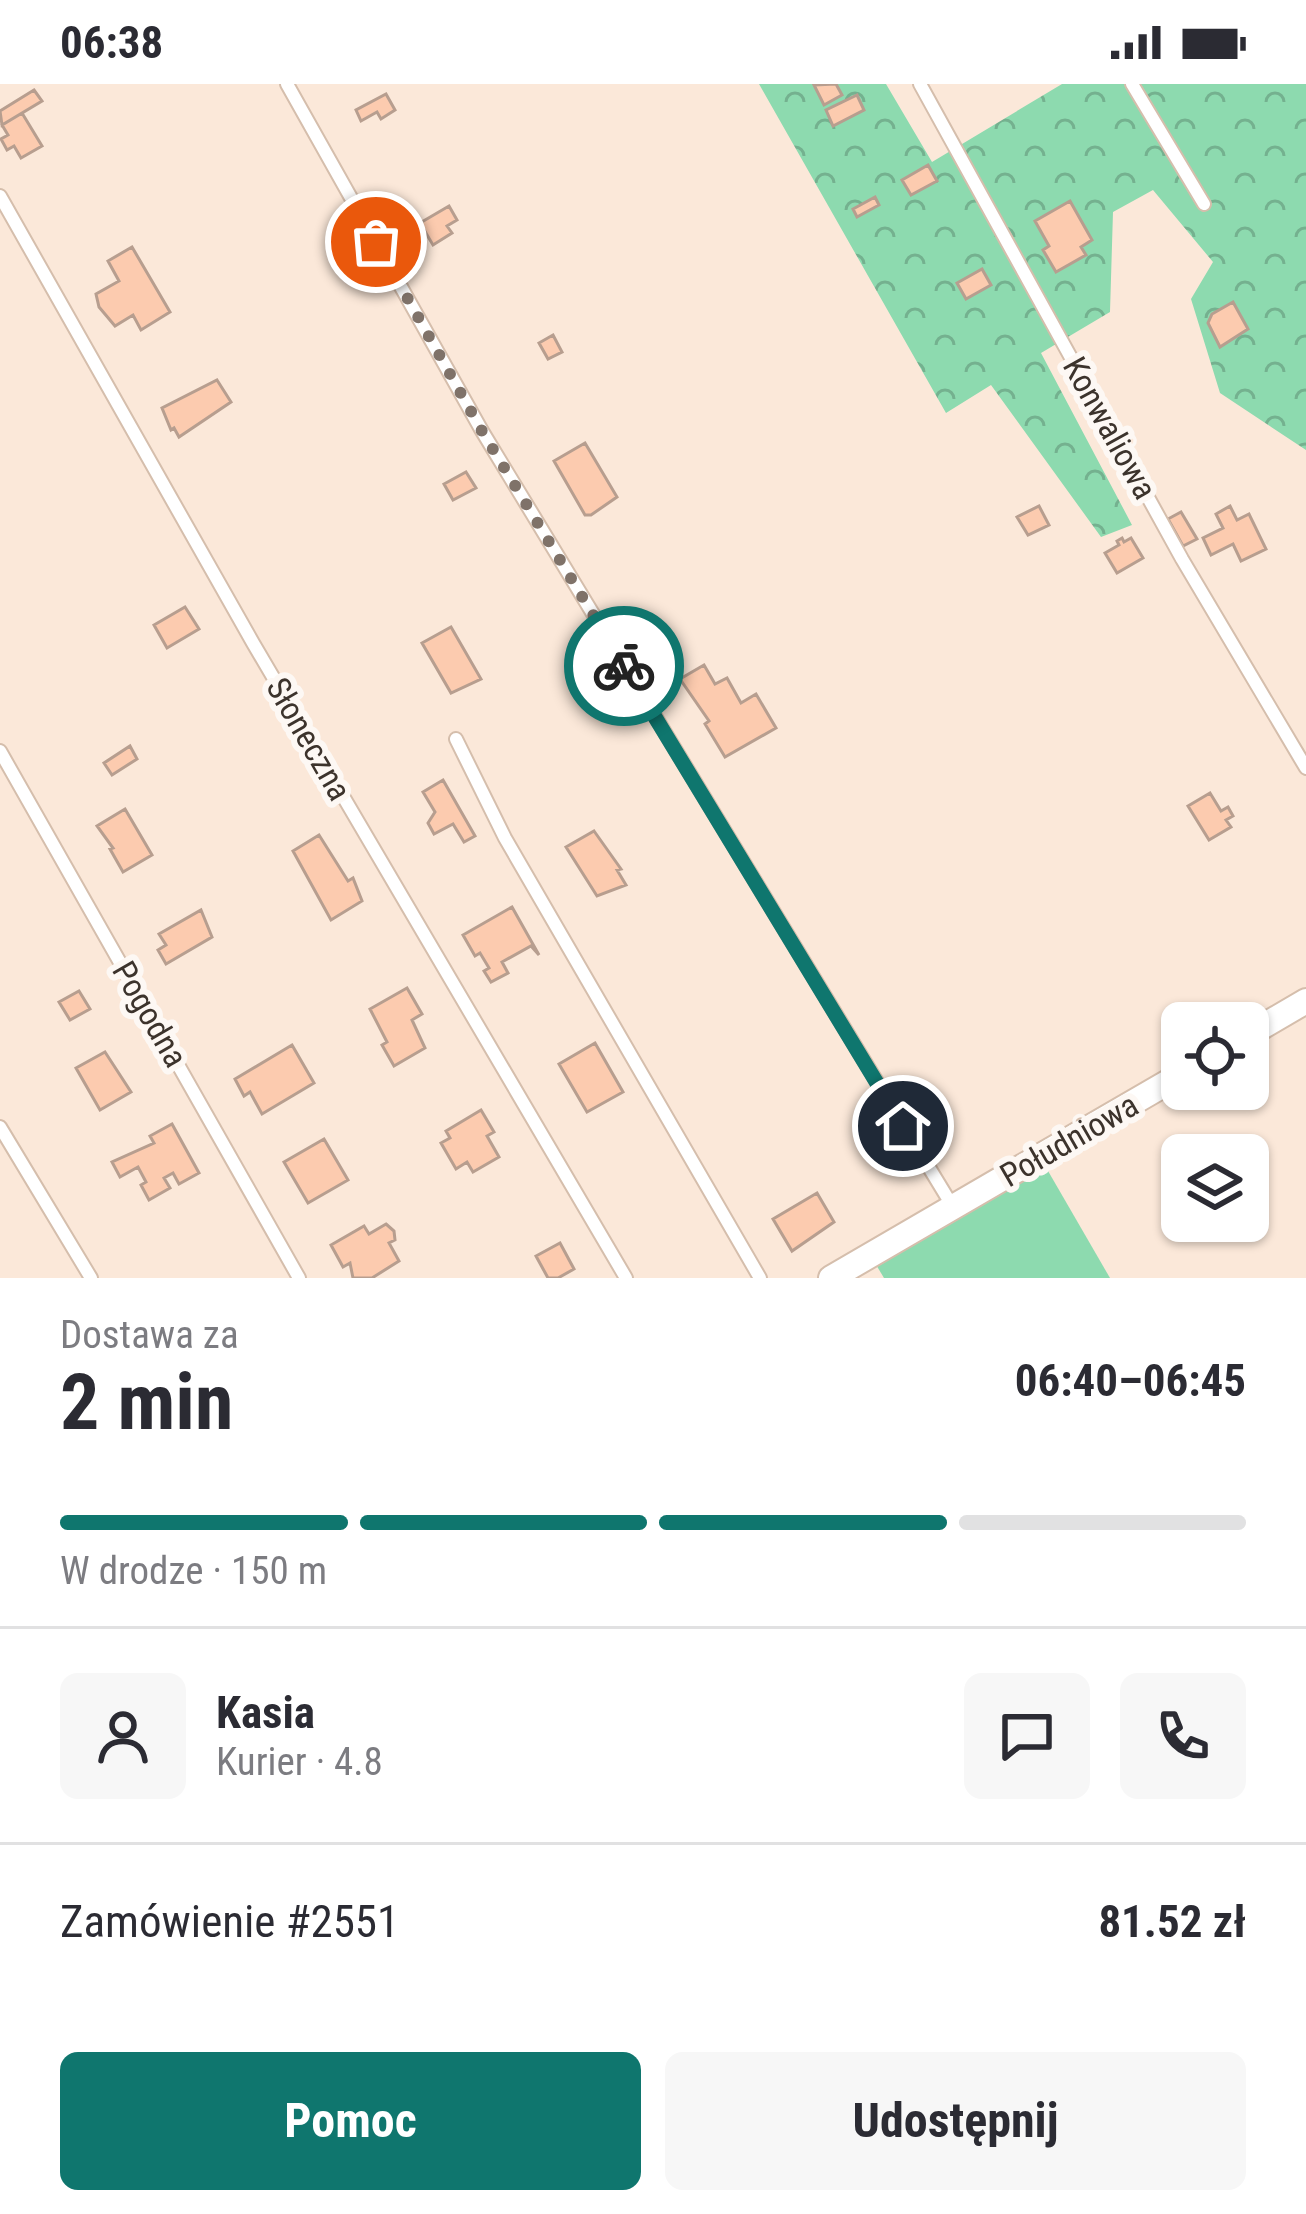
<!DOCTYPE html>
<html lang="pl">
<head>
<meta charset="utf-8">
<style>
	:root { --surface:#fff; --page:#f7f7f7; --text:#2b2b33; --muted:#7c7c81; --line:#e1e1e2; --accent:#0f766e }
	body { margin:0; font-family:"Roboto Condensed",sans-serif; background:var(--page); color:var(--text); height:100vh; display:flex; flex-direction:column; font-size:45px; white-space:nowrap }
	* { box-sizing:border-box; margin:0 }
	p { font-size:39px; color:var(--muted) }
	.icon { flex:none; width:66px; height:66px; fill:none; stroke:currentColor; stroke-width:2; stroke-linecap:round; stroke-linejoin:round }
	.map { position:relative; height:1194px; overflow:hidden }
	.drawer { display:flex; flex-direction:column; background:var(--surface); flex:1 }
	.drawer>* { flex:none }
	.tools { position:absolute; left:1161px; top:918px; display:grid; gap:24px }
	.tools a { display:grid; place-items:center; width:108px; height:108px; border-radius:18px; background:var(--surface); box-shadow:0 3px 9px #0004; font-size:60px }
	.pin { position:absolute; display:grid; place-items:center; width:102px; height:102px; color:#fff; margin:-51px; border:6px solid #fff; border-radius:50%; box-shadow:0 3px 12px #0007 }
	.courier { position:absolute; display:grid; place-items:center; width:120px; height:120px; margin:-60px; border:9px solid #0f766e; border-radius:50%; background:#fff; color:#222; box-shadow:0 3px 15px #0007 }
	.overview em { font-style:normal; font-weight:700 }
	.overview div { display:flex; flex-direction:column-reverse }
	.overview { display:flex; align-items:center; justify-content:space-between; height:204px; padding:0 60px }
	h1 { font-size:78px; font-weight:700; line-height:90px }
	.bar { display:grid; grid-template-columns:repeat(4,1fr); gap:18px 12px; align-content:center; height:144px; padding:0 60px }
	.bar i { height:15px; border-radius:9px; background:var(--line) }
	.bar .active { background:var(--accent) }
	.bar p { grid-column:span 4 }
	.line { display:flex; align-items:center; gap:30px; padding:0 60px; border-top:3px solid var(--line) }
	.line div { flex:1 }
	.round { display:grid; place-items:center; flex:none; width:126px; height:126px; border-radius:18px; background:var(--page) }
	.button { display:flex; gap:24px; margin-top:auto; padding:24px 60px }
	.button a { flex:1; height:138px; border-radius:18px; background:var(--accent); color:#fff; font-size:48px; font-weight:700; line-height:138px; text-align:center }
	.button a+a { background:var(--page); color:var(--text) }
	.status { display:flex; justify-content:space-between; align-items:center; height:84px; padding:0 60px; background:var(--surface); direction:ltr }
	.status svg { height:33px; fill:currentColor }
	.map>svg:first-child { display:block }
</style>
</head>
<body>
<div class="status"><b>06:38</b><svg viewBox="0 0 49 12"><path d="M0 12V9h3v3zM5 12V6h3v6zM10 12V3h3v9zM15 12V0h3v12zM26 1h20v11H26zM47 4h2v5h-2z"/></svg></div>
<div class="map">
<svg width="1306" height="1194" viewBox="0 0 1306 1194">
	<defs>
		<pattern id="forest-crowns" width="20" height="18" patternUnits="userSpaceOnUse" patternTransform="scale(3)"><rect width="20" height="18" fill="#8ddaaf"/><path d="M2 6a3 3 0 1 1 6 0M12 15a3 3 0 1 1 6 0" fill="none" stroke="#74b18f"/></pattern>
	</defs>
	<rect width="100%" height="100%" fill="#fbe8d9"/>
	<path fill="#8ddaaf" d="M1044,1080L1110,1194H884L875,1179Z"/>
	<path fill="url(#forest-crowns)" d="M759,0H886L932,78L1062,0H1306V366L1220,309L1191,215L1213,178L1153,106L1113,128L1110,228L1041,269L1132,441L1101,453L991,301L946,329Z"/>
	<path fill="#fccbaf" stroke="#b79e8f" stroke-width="3" d="M836,0L842,11L824,21L814,1Z
		M34,6L42,17L2,41L0,27Z
		M386,10L395,26L381,35L377,28L361,37L356,26Z
		M857,11L864,26L833,42L826,26Z
		M22,29L42,62L21,74L14,62L7,66L1,55L8,51L2,41Z
		M928,81L937,97L911,111L902,96Z
		M875,113L879,121L857,133L853,125Z
		M1070,117L1092,156L1081,163L1086,171L1056,188L1043,166L1049,162L1035,137Z
		M449,122L457,136L447,142L452,149L433,161L420,139Z
		M132,163L170,228L141,246L133,231L115,242L99,223L96,210L119,197L108,177Z
		M982,185L991,201L966,215L957,199Z
		M1233,218L1248,245L1220,263L1208,239L1212,230Z
		M553,251L562,268L548,275L539,259Z
		M217,296L231,318L179,353L174,344L171,346L162,324Z
		M585,359L617,413L591,431H585L554,377Z
		M466,388L476,404L453,416L444,400Z
		M1039,422L1049,441L1028,451L1017,433Z
		M1230,422L1237,436L1249,430L1266,465L1241,477L1233,460L1211,471L1203,454L1223,444L1216,430Z
		M1181,428L1197,455L1183,462L1168,435Z
		M1122,454L1124,458L1131,454L1143,474L1117,489L1105,469L1119,461L1117,457Z
		M185,523L199,545L167,564L154,541Z
		M451,543L481,595L451,609L422,559Z
		M704,581L715,600L727,594L741,619L756,610L776,644L725,673L705,640L709,637L680,595Z
		M130,662L137,675L112,691L104,679Z
		M443,696L475,752L464,758L453,740L434,750L428,739L435,728L423,708Z
		M1210,709L1221,727L1228,723L1233,732L1226,736L1231,743L1209,756L1188,722Z
		M125,725L152,771L123,788L110,765L113,764L97,742Z
		M594,747L621,785L617,786L626,801L597,812L566,763Z
		M319,751L348,797L353,794L362,817L331,836L293,767Z
		M512,823L539,871L531,862L502,878L508,889L491,898L484,887L489,884L480,869L475,872L463,851Z
		M201,826L212,853L166,880L158,866L166,861L159,850Z
		M407,904L422,930L412,936L425,964L394,982L382,961L387,958L370,925Z
		M79,907L90,925L70,936L59,918Z
		M595,959L623,1008L587,1028L559,980Z
		M292,961L314,999L262,1030L250,1008L244,1012L235,995Z
		M105,968L131,1008L100,1026L76,984Z
		M481,1026L494,1048L487,1052L499,1073L473,1088L467,1078L456,1085L441,1059L450,1054L446,1047Z
		M172,1040L199,1089L179,1100L173,1089L164,1094L170,1104L149,1116L141,1101L146,1098L138,1083L120,1093L112,1078L154,1059L150,1052Z
		M324,1055L348,1096L308,1119L284,1078Z
		M817,1109L834,1138L792,1167L773,1135Z
		M386,1140L394,1147L395,1156L389,1159L399,1177L372,1194H353L350,1179L343,1183L331,1161L364,1142L369,1150Z
		M560,1159L574,1185L558,1194H548L536,1172Z"/>
	<g fill="none" stroke-linecap="round" stroke-linejoin="round">
		<g stroke="#d5beac" stroke-width="16">
			<path id="lane" d="M287,0L482,347L953,1123
				M920,0L1182,475L1306,684
				M1132,0L1204,120
				M0,112L253,559L626,1194
				M456,655L505,754L760,1194
				M0,667L299,1194
				M0,1043L91,1194"/>
		</g>
		<g stroke="#d5beac" stroke-width="28">
			<path id="street" d="M1248,951L1306,917
				M831,1194L1182,990"/>
		</g>
		<use href="#lane" stroke="#fff" stroke-width="12"/>
		<use href="#street" stroke="#fff" stroke-width="24"/>
	</g>
	<g fill="none" stroke-linecap="round" stroke-linejoin="round">
		<path stroke="#7f7269" stroke-width="12" stroke-dasharray="0 21.6" d="M376,158L482,347L624,582"/>
		<path stroke="#0f766e" stroke-width="15" d="M624,582L903,1042"/>
	</g>
	<g text-anchor="middle" dominant-baseline="central" stroke-width="12" stroke-linejoin="round" paint-order="stroke">
		<g font-size="33" fill="#3c332c" stroke="#fdf8f4">
			<text transform="translate(1110 344) rotate(61)">Konwaliowa</text>
			<text transform="translate(309 655) rotate(60)">Słoneczna</text>
			<text transform="translate(150 930) rotate(60)">Pogodna</text>
			<text transform="translate(1069 1056) rotate(-30)">Południowa</text>
		</g>
	</g>
</svg>
<div class="tools">
<a><svg class="icon" aria-label="locate" viewBox="0 0 24 24"><circle cx="12" cy="12" r="6"/><path d="M12 2v4M12 18v4M2 12h4M18 12h4"/></svg></a>
<a><svg class="icon" aria-label="layers" viewBox="0 0 24 24"><path d="M12 4l9 5-9 5-9-5zM3 14l9 5 9-5"/></svg></a>
</div>
<div class="pin" style="left:376px;top:158px;background:#ea580c"><svg class="icon" aria-label="bag" viewBox="0 0 24 24"><path d="M5 8h14l-1 12H6zM9 8a3 3 0 0 1 6 0"/></svg></div>
<div class="pin" style="left:903px;top:1042px;background:#1f2937"><svg class="icon" aria-label="home" viewBox="0 0 24 24"><path d="M3 11l9-7 9 7M6 9v11h12V9"/></svg></div>
<div class="courier" style="left:624px;top:582px"><svg class="icon" aria-label="bike" viewBox="0 0 24 24"><circle cx="6" cy="16" r="4"/><circle cx="18" cy="16" r="4"/><path d="M6 16l4-8h5l3 8M10 8l3 8H6M13 5h3"/></svg></div>
</div>
<section class="drawer">
<div class="overview"><div><h1>2 min</h1><p>Dostawa za</p></div><em>06:40–06:45</em></div>
<div class="bar"><i class="active"></i><i class="active"></i><i class="active"></i><i></i><p>W drodze · 150 m</p></div>
<div class="line" style="height:216px"><a class="round"><svg class="icon" aria-label="person" viewBox="0 0 24 24"><circle cx="12" cy="8" r="4"/><path d="M4 21q1-7 8-7t8 7"/></svg></a><div><b>Kasia</b><p>Kurier · 4.8</p></div><a class="round"><svg class="icon" aria-label="chat" viewBox="0 0 24 24"><path d="M4 5h16v11H9l-5 4z"/></svg></a><a class="round"><svg class="icon" aria-label="phone" viewBox="0 0 24 24"><path d="M5 4h4l2 5-3 2q2 4 5 5l2-3 5 2v4C11 20 4 13 5 4z"/></svg></a></div>
<div class="line" style="height:156px"><div>Zamówienie #2551</div><b>81.52 zł</b></div>
<div class="button"><a>Pomoc</a><a>Udostępnij</a></div>
</section>
</body>
</html>
